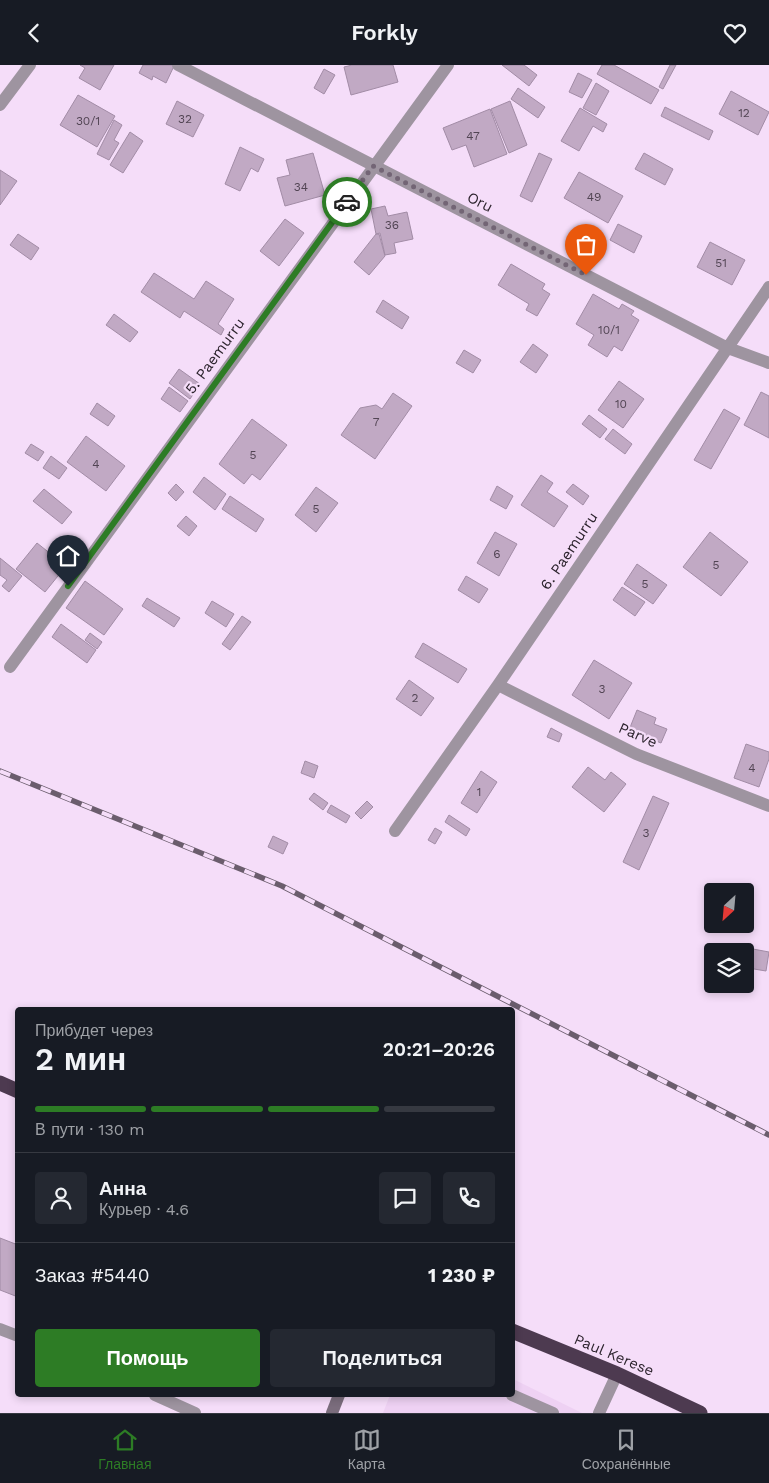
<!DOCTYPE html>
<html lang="ru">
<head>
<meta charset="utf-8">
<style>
	:root { --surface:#171b24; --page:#242831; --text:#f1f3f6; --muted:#9ea1a6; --line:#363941; --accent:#2d7c25 }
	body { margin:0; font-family:"Work Sans",sans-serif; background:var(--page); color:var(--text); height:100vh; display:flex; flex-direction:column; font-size:19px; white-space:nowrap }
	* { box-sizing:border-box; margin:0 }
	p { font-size:16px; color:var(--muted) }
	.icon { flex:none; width:28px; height:28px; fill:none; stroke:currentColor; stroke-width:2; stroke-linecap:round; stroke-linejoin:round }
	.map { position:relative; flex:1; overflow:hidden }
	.side { position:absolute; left:15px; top:942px; width:500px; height:390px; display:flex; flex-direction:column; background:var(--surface); border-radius:5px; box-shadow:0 2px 8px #0003 }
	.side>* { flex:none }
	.needle { width:32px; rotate:206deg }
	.fabs { position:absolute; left:704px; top:818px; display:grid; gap:10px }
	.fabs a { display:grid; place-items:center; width:50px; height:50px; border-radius:5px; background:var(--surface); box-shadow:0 2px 8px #0003; font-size:25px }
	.pin { position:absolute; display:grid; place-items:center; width:42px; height:42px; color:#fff; margin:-51px -21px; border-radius:50% 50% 50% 0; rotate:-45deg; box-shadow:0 0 5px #0007 }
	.pin .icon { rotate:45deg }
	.courier { position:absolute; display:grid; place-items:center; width:50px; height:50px; margin:-25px; border:4px solid #2d7c25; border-radius:50%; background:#fff; color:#222; box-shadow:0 1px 6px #0007 }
	.overview em { font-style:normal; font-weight:600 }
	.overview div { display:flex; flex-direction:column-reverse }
	.overview { display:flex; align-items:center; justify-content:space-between; height:85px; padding:0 20px }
	h1 { font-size:32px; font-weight:600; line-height:38px }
	.bar { display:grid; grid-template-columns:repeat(4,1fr); gap:8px 5px; align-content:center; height:60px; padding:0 20px }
	.bar i { height:6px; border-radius:4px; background:var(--line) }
	.bar .selected { background:var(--accent) }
	.bar p { grid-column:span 4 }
	.line { display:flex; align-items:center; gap:12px; padding:0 20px; border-top:1px solid var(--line) }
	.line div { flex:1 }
	.round { display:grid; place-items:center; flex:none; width:52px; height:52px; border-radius:5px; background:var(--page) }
	.cta { display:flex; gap:10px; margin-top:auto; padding:10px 20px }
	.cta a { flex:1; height:58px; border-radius:5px; background:var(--accent); color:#fff; font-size:20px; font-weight:600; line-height:58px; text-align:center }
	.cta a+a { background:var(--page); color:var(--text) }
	header { display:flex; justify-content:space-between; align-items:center; height:65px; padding:0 20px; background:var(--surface); font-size:22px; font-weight:600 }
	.tab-bar { display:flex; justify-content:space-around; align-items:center; height:70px; border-top:1px solid var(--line); background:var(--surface); font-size:14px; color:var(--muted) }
	.tab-bar a { display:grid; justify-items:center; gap:2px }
	.tab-bar .selected { color:var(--accent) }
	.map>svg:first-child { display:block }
</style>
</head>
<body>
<header><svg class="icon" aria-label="back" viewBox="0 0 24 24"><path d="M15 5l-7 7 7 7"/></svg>Forkly<svg class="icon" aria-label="heart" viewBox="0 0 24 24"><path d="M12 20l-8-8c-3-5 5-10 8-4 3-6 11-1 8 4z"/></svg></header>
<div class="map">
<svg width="769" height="1348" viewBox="0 0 769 1348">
	<rect width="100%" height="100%" fill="#f5ddf9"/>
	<path fill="#eed1f3" d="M513,1314L582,1348H383L390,1330H512Z"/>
	<path fill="#c1a9c4" stroke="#a28ca6" d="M80,0H114L100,25L79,13L85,3Z
		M143,0H172L174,1L166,18L153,11L152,15L139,8Z
		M352,0H393L398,17L351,30L344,2Z
		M502,0H524L537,10L529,21Z
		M602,0H614L659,25L651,39L597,9Z
		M670,0H676L663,24L659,22Z
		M324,4L335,10L324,29L314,23Z
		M578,8L592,15L582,33L569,27Z
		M596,18L609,26L596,50L583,43Z
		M518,23L545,42L538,53L511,34Z
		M731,26L769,47L758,70L719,49Z
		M78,30L115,51L97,82L60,60Z
		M177,36L204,50L193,72L166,59Z
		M510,36L527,80L509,88L491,44Z
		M665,42L713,66L709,75L661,51Z
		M580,43L607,59L603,67L593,61L579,86L561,76Z
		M490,44L507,89L474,102L466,80L452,85L443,63Z
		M114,55L122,60L114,75L119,78L109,95L97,89Z
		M130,67L143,76L123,108L110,100Z
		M240,82L264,94L258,107L251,103L240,126L225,119Z
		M313,88L325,130L285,141L277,113L290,110L286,95Z
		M539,88L552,94L532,137L520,131Z
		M644,88L673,104L665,120L635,104Z
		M0,105L17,116L0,140Z
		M579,107L623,131L608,158L564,133Z
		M385,141L388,151L407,147L413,174L394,178L396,188L385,190L380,168L376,169L371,144Z
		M285,154L304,168L279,201L260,186Z
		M618,159L642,171L634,188L610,175Z
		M18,169L39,183L31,195L10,180Z
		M376,169H379L385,191L369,210L354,197Z
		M710,177L745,195L732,220L697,202Z
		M511,199L545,219L542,224L550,229L537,251L526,245L529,239L498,220Z
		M154,208L194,234L206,216L234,234L218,259L224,264L221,270L184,246L180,253L141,227Z
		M593,229L619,244L622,239L634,246L631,250L639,255L622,286L614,281L607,292L588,280L594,270L576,259Z
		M383,235L409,252L402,264L376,247Z
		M114,249L138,267L130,277L106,260Z
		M533,279L548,290L536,308L520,297Z
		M464,285L481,295L473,308L456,298Z
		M179,304L200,319L190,334L169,318Z
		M619,316L644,334L623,363L598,345Z
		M169,322L188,336L180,347L161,334Z
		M761,327L769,331V373L744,360Z
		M393,328L412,341L375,394L341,370L360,343L376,340L382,344Z
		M97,338L115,351L108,361L90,349Z
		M724,344L740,353L711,404L694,395Z
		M589,350L607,364L600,373L582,359Z
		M252,354L287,380L260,415L252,409L244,419L219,399Z
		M613,364L632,379L625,389L605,374Z
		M86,371L125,401L106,426L67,397Z
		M31,379L44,387L38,396L25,388Z
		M51,391L67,403L59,414L43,403Z
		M541,410L553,418L547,427L568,441L554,462L521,440Z
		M204,412L226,429L215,445L193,427Z
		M176,419L184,427L176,436L168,428Z
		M573,419L589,431L583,440L566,427Z
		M497,421L513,431L506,444L490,435Z
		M316,422L338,438L316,467L295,450Z
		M44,424L72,447L62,459L33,436Z
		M230,431L264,454L256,467L222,444Z
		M186,451L197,461L189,471L177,461Z
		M495,467L517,479L499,511L477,498Z
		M710,467L748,497L721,531L683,502Z
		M37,478L66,501L45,527L16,504Z
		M0,493L22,511L9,527L2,521L7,515L0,510Z
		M637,499L667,520L653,539L624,519Z
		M466,511L488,524L479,538L458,525Z
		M85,516L123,544L104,570L66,543Z
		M622,522L645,537L635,551L613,535Z
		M147,533L180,553L174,562L142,541Z
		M212,536L234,549L226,562L205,548Z
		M242,551L251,557L230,585L222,579Z
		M61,559L96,585L87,598L52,572Z
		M90,568L102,577L97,584L85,575Z
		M423,578L467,604L458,618L415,592Z
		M594,595L632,618L609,654L572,630Z
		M409,615L434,633L421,651L396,634Z
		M637,645L656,653L654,659L667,664L661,678L629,665Z
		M551,663L562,669L559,677L547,672Z
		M746,679L769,687V694L759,722L734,713Z
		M305,696L318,701L314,713L301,708Z
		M588,702L605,715L611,707L626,719L604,747L572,722Z
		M481,706L497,717L477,748L461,738Z
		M314,728L328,738L323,745L309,734Z
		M653,731L669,738L639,805L623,797Z
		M367,736L373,742L361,754L355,748Z
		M331,740L350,751L346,758L327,747Z
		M449,750L470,764L466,771L445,757Z
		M435,763L442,767L435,779L428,775Z
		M273,771L288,778L283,789L268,782Z
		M753,884L769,887L766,906L748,903Z
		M0,1173L18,1180V1232L0,1225Z"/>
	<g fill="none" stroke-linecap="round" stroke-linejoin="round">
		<path stroke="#9e94a0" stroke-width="12" d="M0,1264L18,1271
			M155,1330L195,1348
			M512,1330L553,1348
			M599,1348L617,1309"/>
		<path stroke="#9e94a0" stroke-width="12" d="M178,0L728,283L769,298
			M0,40L30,0
			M10,602L448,0
			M498,620L636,689L769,741
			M395,766L498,620L769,222"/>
		<path stroke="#7b6d7d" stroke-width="12" d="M332,1348L339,1330"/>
		<path stroke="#4d3a50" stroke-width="15" d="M0,1018L18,1026
			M512,1266L617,1309L700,1348"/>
		<g stroke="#6b5d6d" stroke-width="5.5">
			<path id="rail" d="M0,706L282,821L769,1070"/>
		</g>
		<use href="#rail" stroke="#f5ddf9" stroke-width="4" stroke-dasharray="11" stroke-linecap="butt"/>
	</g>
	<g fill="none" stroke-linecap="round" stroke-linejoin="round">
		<path stroke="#736575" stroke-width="5" stroke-dasharray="0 9" d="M347,137L373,101L586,210"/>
		<path stroke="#2d7c25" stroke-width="6" d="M68,521L347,137"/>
	</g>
	<g text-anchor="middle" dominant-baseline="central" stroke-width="4.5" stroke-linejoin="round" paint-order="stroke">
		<g font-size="12" fill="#524554">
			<text x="744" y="48">12</text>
			<text x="185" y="54">32</text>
			<text x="88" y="56">30/1</text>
			<text x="473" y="71">47</text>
			<text x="301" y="122">34</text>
			<text x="594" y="132">49</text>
			<text x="392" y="160">36</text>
			<text x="721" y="198">51</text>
			<text x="609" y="265">10/1</text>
			<text x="621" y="339">10</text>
			<text x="376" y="357">7</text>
			<text x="253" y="390">5</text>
			<text x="96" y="399">4</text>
			<text x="316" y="444">5</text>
			<text x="497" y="489">6</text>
			<text x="716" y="500">5</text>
			<text x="645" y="519">5</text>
			<text x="602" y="624">3</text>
			<text x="415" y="633">2</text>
			<text x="752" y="703">4</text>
			<text x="479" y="727">1</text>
			<text x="646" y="768">3</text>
		</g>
		<g font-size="15" fill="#2d242e" stroke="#f5ddf9">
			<text transform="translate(480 137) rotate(27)">Oru</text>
			<text transform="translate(215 291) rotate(-54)">5. Paemurru</text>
			<text transform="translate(569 486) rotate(-56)">6. Paemurru</text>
			<text transform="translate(638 670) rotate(24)">Parve</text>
			<text transform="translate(614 1290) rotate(23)">Paul Kerese</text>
		</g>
	</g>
</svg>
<div class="fabs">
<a><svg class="needle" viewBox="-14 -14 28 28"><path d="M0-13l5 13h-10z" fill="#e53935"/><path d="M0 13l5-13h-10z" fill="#9ea1a6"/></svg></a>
<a><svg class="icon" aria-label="layers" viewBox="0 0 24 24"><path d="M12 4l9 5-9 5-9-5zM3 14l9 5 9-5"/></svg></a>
</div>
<div class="pin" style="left:586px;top:210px;background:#ea580c"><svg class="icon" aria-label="bag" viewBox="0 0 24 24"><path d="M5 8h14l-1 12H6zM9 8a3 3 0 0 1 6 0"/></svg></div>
<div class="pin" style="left:68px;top:521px;background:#1f2937"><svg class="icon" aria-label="home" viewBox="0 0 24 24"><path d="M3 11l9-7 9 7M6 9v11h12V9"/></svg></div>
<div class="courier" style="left:347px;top:137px"><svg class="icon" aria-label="car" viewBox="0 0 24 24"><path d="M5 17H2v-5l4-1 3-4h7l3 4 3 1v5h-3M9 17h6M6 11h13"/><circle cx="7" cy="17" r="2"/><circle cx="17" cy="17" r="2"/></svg></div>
<section class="side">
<div class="overview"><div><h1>2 мин</h1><p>Прибудет через</p></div><em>20:21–20:26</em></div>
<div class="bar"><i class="selected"></i><i class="selected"></i><i class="selected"></i><i></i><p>В пути · 130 m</p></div>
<div class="line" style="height:90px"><a class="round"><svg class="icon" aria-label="person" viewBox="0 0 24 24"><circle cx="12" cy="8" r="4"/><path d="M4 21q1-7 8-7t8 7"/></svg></a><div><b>Анна</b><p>Курьер · 4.6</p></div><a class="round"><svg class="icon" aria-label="chat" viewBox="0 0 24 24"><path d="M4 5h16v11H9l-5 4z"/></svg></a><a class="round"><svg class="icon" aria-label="phone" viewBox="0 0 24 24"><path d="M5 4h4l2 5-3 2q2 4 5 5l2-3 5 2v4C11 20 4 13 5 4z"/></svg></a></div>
<div class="line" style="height:65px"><div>Заказ #5440</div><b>1 230 ₽</b></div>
<div class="cta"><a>Помощь</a><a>Поделиться</a></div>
</section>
</div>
<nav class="tab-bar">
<a class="selected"><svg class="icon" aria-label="home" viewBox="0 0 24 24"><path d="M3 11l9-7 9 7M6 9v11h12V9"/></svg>Главная</a>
<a><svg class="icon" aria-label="map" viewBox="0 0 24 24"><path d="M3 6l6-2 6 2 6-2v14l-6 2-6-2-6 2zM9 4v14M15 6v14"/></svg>Карта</a>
<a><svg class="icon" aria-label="saved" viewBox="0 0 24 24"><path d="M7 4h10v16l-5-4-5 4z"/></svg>Сохранённые</a>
</nav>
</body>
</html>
